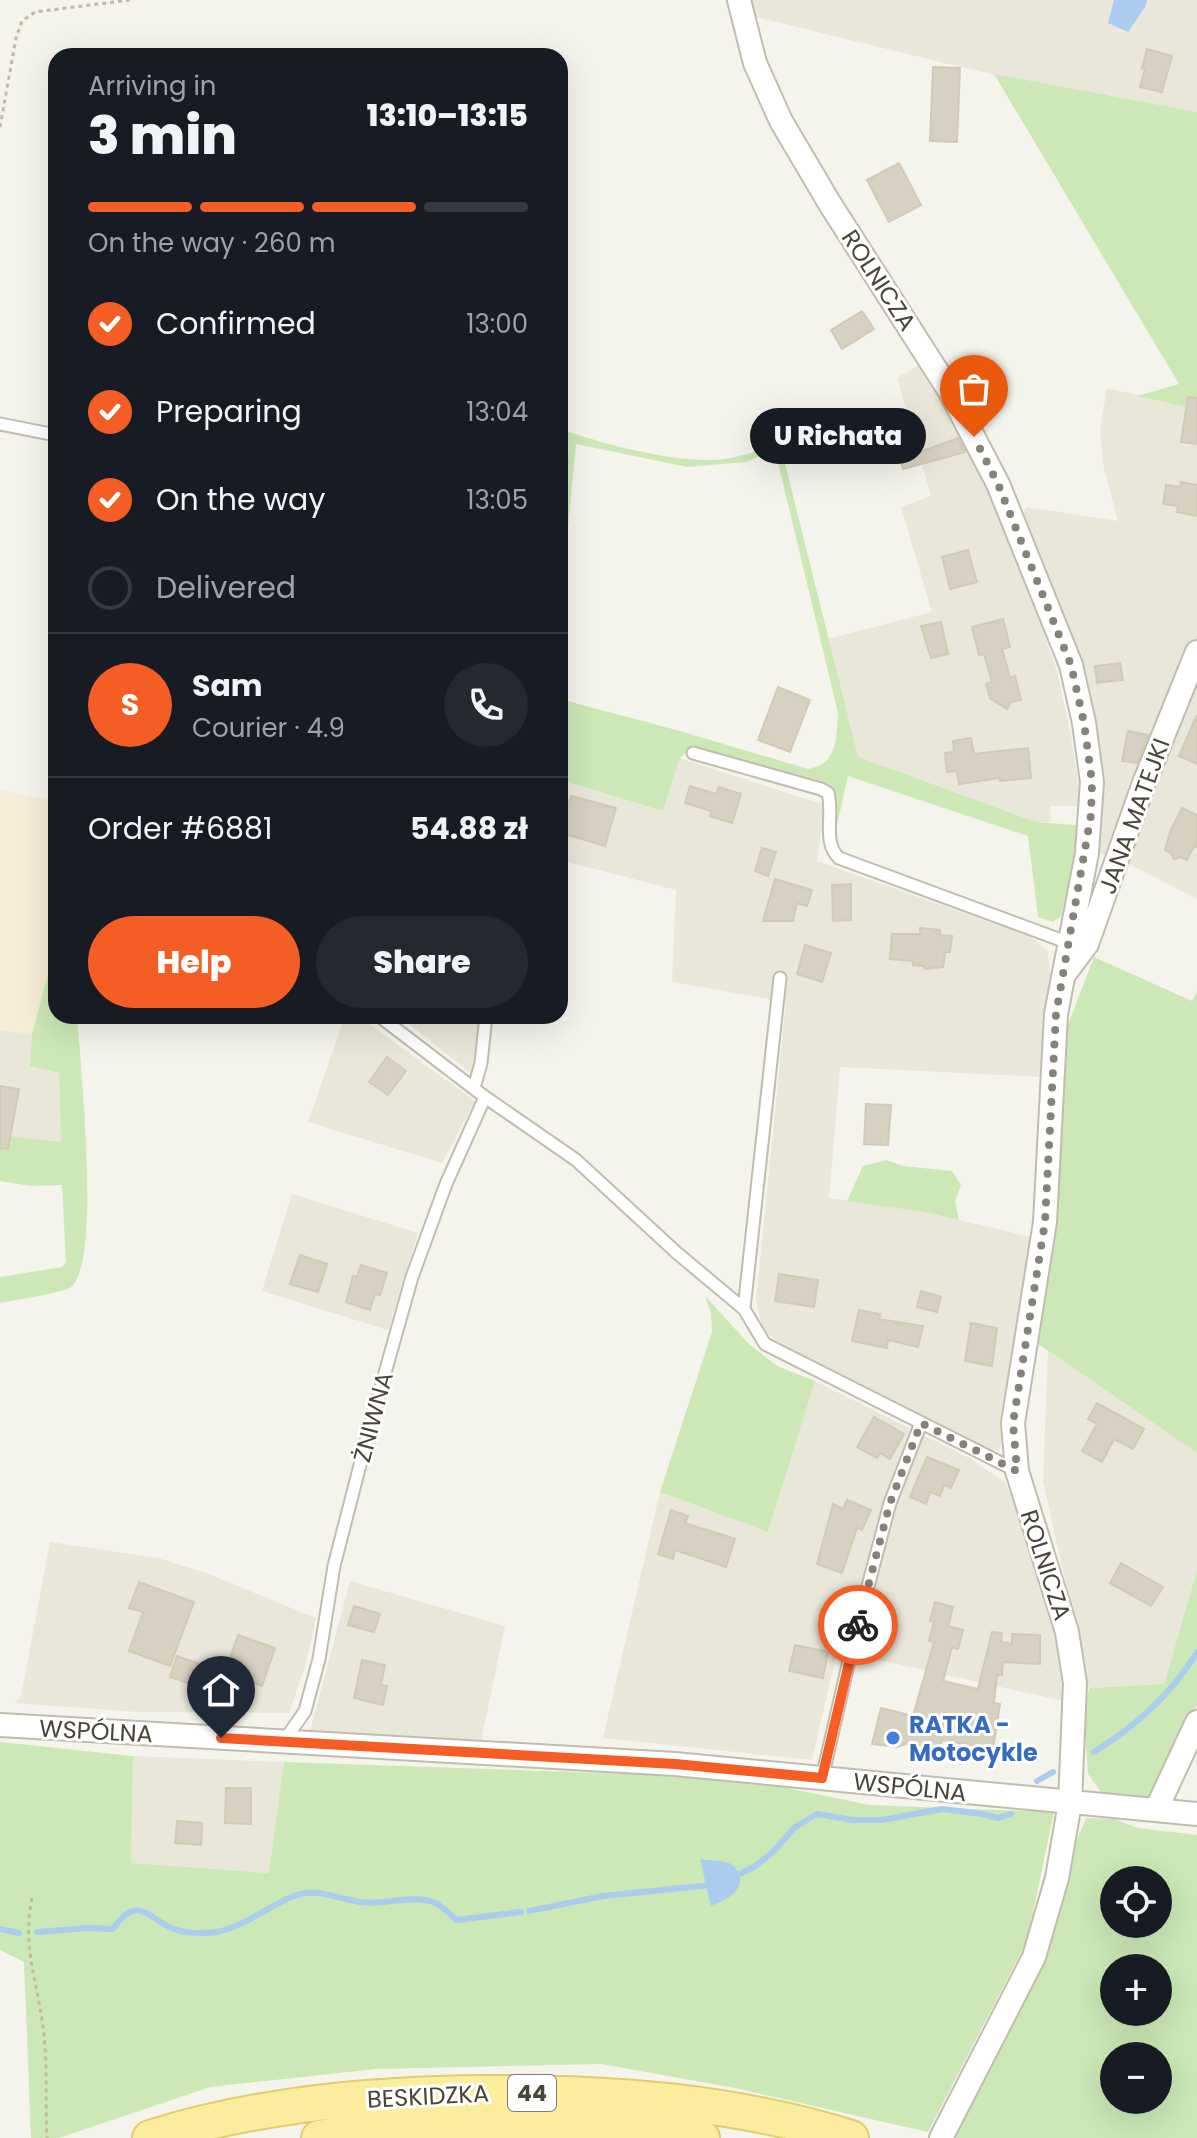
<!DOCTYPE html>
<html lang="en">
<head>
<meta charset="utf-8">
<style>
	:root { --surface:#171b24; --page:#242831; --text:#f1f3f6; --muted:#9ea1a6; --line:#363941; --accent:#f45d24 }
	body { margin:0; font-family:Poppins,sans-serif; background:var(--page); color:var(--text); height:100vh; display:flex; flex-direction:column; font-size:30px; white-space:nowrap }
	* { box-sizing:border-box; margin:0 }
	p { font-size:26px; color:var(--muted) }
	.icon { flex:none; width:44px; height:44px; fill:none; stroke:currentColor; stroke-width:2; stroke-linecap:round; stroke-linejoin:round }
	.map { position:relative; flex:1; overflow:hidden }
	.details { position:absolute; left:48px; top:48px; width:520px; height:976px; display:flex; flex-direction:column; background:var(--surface); border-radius:24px; box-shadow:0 8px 32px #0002 }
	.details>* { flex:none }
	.buttons { position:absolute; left:1100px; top:1866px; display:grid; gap:16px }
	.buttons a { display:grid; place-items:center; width:72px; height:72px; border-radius:50%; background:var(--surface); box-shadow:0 8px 32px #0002; font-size:40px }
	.pin { position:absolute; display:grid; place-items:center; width:68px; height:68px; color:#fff; margin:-82px -34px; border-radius:50% 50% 50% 0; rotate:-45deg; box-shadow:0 0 8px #0007 }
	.pin .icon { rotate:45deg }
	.courier { position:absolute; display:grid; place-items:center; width:80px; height:80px; margin:-40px; border:6px solid #f45d24; border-radius:50%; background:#fff; color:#222; box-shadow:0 2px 10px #0007 }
	.bubble { position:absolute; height:56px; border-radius:28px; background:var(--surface); box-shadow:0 8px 32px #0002; font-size:26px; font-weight:800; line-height:56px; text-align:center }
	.overview em { font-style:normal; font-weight:800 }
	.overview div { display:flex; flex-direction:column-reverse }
	.overview { display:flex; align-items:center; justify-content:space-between; height:136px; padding:0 40px }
	h1 { font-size:52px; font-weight:800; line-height:60px }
	.bar { display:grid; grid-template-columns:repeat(4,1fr); gap:12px 8px; align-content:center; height:96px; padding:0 40px }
	.bar i { height:10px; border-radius:6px; background:var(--line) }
	.bar .on { background:var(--accent) }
	.bar p { grid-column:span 4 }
	.line { display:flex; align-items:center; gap:20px; padding:0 40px; border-top:2px solid var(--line) }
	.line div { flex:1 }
	.round { display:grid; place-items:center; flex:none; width:84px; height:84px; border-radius:42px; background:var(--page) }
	ol { padding:0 40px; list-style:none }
	li { display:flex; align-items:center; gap:24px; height:88px }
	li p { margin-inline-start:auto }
	li .icon { padding:8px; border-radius:50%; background:var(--accent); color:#fff; stroke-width:4 }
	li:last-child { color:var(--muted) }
	li i { width:44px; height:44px; border:4px solid var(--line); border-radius:50% }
	.cta { display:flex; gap:16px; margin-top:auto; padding:16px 40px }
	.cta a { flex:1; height:92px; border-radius:48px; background:var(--accent); color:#fff; font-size:32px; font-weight:800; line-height:92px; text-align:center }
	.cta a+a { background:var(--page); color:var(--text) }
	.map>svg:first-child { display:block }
</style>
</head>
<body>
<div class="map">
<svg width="1197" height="2138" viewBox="0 0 1197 2138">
	<rect width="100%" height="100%" fill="#f5f4ec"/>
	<path fill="#e9e6da" d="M751,0H1197V112L973,70L756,17Z
		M922,363L964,429L1027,586L1057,671L1071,735L1081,806H1050L1051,822H1036L858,758L828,639L932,612L901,507L931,496L897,378Z
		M1107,388L1197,409V637L1111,857L1094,850L1100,809L1022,516L1026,507L1118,521L1103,464L1100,430Z
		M1197,673V899L1123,861Z
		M679,758L825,805L817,861L1031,937L1047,950L1051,978L1041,1077L840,1067L829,1198L925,1212L1031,1237L1002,1444L998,1451L988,1449L782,1345L764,1331L756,1302L786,1002L672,982L676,890L560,860V780L663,811Z
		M345,1016H358L475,1101L442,1163L308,1122Z
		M399,1016H490L482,1082Z
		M0,1030L32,1034L30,1066L59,1073L61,1142L0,1135Z
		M292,1194L418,1233L388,1330L262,1291Z
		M1048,1351L1197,1453V1570L1164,1684L1089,1688L1043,1481Z
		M815,1381L971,1459L1004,1482L1014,1500L1054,1625L1064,1701L837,1651L812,1760L603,1738L660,1492L768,1532Z
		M50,1542L158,1558L206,1573L316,1618L306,1663L289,1713L138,1712L14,1703L21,1696Z
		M350,1581L505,1626L481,1741L310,1731Z
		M133,1756L284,1762L270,1873L131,1863Z"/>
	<path fill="#f6edd8" d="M0,790L56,801V944L32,1034L0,1030Z"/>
	<path fill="#cbe8b6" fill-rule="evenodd" d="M994,74L1197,112V409L1137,396L1179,384Z
		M560,429C605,444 666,461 713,460C736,459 758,449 781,447L858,757L1036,822L1076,825L1080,835L1061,916L1053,922L1038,917L1028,836L848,776L837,825L835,796L818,780L706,751L693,745L679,759L663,811L560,780V699L680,731L808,769C838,764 836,739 838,713L775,450L746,462L687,467L576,444L560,608Z
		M56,944V1016H77C80,1059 102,1263 71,1287C63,1293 14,1300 0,1303V1277L62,1267L66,1262L62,1185L31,1186L0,1181V1135L61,1142L59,1073L30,1066L32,1034Z
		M1094,957L1192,1001L1197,991V1453L1034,1341L1053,1244L1066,1030Z
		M886,1160L903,1166L952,1171L961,1185L955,1201L959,1220L925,1212L847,1201L863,1166Z
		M705,1296L749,1344L777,1366L815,1381L768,1532L660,1492L712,1332L711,1313Z
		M1197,1570V1705L1148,1803L1101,1792L1088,1774L1084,1715L1089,1688L1164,1684Z
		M0,1742L133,1756L131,1863L269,1873L284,1762L659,1775L763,1783L870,1805L1054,1812L1027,1941L928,2132L735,2088L601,2064L376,2069L210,2087L59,2138H31L24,1962L0,1950Z
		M1086,1818L1114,1819L1138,1828L1197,1835V2138H951ZM1114,1880H1158V1924H1114ZM1114,1968H1158V2012H1114ZM1114,2056H1158V2100H1114Z"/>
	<path fill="#abcbef" d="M1114,0H1147L1145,7L1128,32L1108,23Z
		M700,1859C708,1861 718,1860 726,1862C740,1866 745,1883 734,1893C729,1899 719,1902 711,1906Z"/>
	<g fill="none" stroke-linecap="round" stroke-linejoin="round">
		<path stroke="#abcbef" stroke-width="6" d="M1094,1752C1136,1726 1171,1695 1197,1652
			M1037,1781L1053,1772
			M733,1877L754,1867L773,1852L795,1827L817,1814L853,1820H882L942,1809L983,1814L998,1818L1011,1814
			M529,1911L603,1896L711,1885
			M0,1929L19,1933
			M37,1932L87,1928L113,1929C138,1892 149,1920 174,1929C188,1934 202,1934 216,1932C244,1927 268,1906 294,1896C316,1887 338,1899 360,1902C383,1906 410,1894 433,1902C442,1905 450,1915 457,1920L521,1912"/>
	</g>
	<path fill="#d7d1c1" stroke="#d2cab4" stroke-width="2" d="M1147,49L1172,56L1162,92L1140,87L1145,69L1142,68Z
		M933,67L960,68L957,142L930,141Z
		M899,163L921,205L889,222L867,180Z
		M862,311L874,329L842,349L831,330Z
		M1188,397L1197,398V444L1181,442Z
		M958,438L965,452L903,469L900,459Z
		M1181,482L1197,485V516L1177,512L1178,506L1163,504L1166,485L1180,487Z
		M968,550L977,582L950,589L942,557Z
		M1003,619L1010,647L1002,649L1010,678L1015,676L1021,700L1011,702L1007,709L990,698L986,684L992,682L984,654L979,655L972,627Z
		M941,622L948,654L931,658L921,626Z
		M1120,663L1123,680L1097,683L1095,666Z
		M778,687L810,700L790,752L758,740Z
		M1197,715V764L1179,756Z
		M1128,731L1148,735L1137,763L1122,761Z
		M971,738L974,754L1028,748L1031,778L1000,781V778L959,784L957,771L947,772L945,753L954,752L953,741Z
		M690,786L716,794L719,787L741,794L732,823L710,816L711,811L685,803Z
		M571,796L616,808L605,846L565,834L567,827L563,825Z
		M1182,808L1197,815V847L1194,846L1187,860L1180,857L1174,859L1171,853L1165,850L1171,829Z
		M762,848L776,852L768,876L755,871Z
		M775,879L812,890L807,906L797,903L793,921H763Z
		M851,884V920L833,921L832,885Z
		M920,928L940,930V935L952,936L950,952H945L943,967L925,969L923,966L913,965V961L890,959L892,934H920Z
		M805,945L831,953L822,982L797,974Z
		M387,1057L406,1071L388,1095L369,1082Z
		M0,1086L19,1089L8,1149L0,1148Z
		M866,1104L891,1105L888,1145L864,1144Z
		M300,1255L327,1264L318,1292L290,1284Z
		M361,1265L387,1273L380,1295L375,1294L370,1310L346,1302L353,1276L357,1277Z
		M779,1274L818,1280L814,1307L775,1301Z
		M921,1291L941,1297L937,1312L917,1307Z
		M859,1310L880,1314L879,1319L923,1326L918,1347L888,1340L887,1348L852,1341Z
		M971,1323L997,1328L992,1366L965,1361Z
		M1097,1403L1144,1429L1133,1449L1114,1439L1102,1462L1082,1451L1097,1424L1088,1419Z
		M874,1417L904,1434L890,1459L880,1453L877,1458L857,1447Z
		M927,1457L959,1470L951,1488L944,1485L940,1496L930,1492L926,1504L910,1497Z
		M847,1500L871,1510L862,1530L857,1528L842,1573L817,1564L833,1504L843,1509Z
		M671,1510L688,1516L685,1523L735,1539L726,1567L675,1550L673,1559L658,1554Z
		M1121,1563L1163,1587L1151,1606L1110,1583Z
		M139,1582L194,1602L170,1666L129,1651L143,1612L129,1608Z
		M935,1602L953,1607L948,1626L963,1630L958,1649L952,1647L943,1681L978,1689L992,1632L1002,1633L1001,1642L1012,1644V1634L1040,1635V1664L1003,1662L1002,1675H997L994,1703L1000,1704L993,1749L942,1740L940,1750L934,1751L906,1744L897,1747L872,1744L881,1708L913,1716L934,1642L929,1641L934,1622L930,1621Z
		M354,1606L380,1614L374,1632L348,1625Z
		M238,1635L275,1648L262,1686L225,1672Z
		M795,1645L828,1652L823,1678L789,1671Z
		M177,1656L226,1673L219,1694L170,1677Z
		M362,1660L385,1665L381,1685L387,1686L383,1705L354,1698Z
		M226,1788H251V1824L225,1823Z
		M177,1821L202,1823L201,1845L175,1843Z"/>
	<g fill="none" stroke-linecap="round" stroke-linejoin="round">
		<g stroke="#c1bdae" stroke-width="15">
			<path id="service" d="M0,424L56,435
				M693,753L821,789L828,793C834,815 822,842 839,858L1069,943
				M379,1016L485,1097L576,1160L677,1253L744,1309L765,1344L1017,1471
				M474,1088L481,1063L486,1016
				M744,1309L780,978
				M284,1741L305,1711L319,1659L334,1566L370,1426L412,1277L446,1184L485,1097
				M822,1778L854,1639L890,1503L921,1423"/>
		</g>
		<g stroke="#c1bdae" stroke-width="26">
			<path id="minor" d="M739,0L755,63L781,121L830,204L949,390L998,484L1071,665L1084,723L1092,782L1087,853L1056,1014L1045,1222L1013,1423L1017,1471L1067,1632L1075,1683L1070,1803L1057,1878L1034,1957L941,2138
				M1066,972L1087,944L1144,783L1197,652
				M0,1725L675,1764L1197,1814
				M1156,1810L1197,1722"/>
		</g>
		<g stroke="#e2cd6d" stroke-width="38">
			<path id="primary" d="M150,2138C257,2104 373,2094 485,2093C607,2092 733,2101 851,2138
				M319,2138L362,2131L481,2123L650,2128L702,2138"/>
		</g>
		<path stroke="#c2baa0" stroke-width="3" stroke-dasharray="4 4" stroke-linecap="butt" d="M0,127L16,38L22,21L35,12L130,0
			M32,1898C22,1948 37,1979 43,2027C48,2063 45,2101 47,2138"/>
		<use href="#service" stroke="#fff" stroke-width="11"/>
		<use href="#minor" stroke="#fff" stroke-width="22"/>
		<use href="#primary" stroke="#fced9e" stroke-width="34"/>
	</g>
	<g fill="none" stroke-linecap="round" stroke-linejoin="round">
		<path stroke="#868278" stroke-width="8" stroke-dasharray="0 14.4" d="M858,1625L890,1503L921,1423L1017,1471L1013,1423L1045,1222L1056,1014L1091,815L1092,782L1084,723L1071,665L998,484L974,437"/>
		<path stroke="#f45d24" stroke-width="10" d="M221,1738L675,1764L822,1778L858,1625"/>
	</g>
	<circle fill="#3f7fe0" stroke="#fff" stroke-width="3" cx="893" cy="1738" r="8"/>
	<g text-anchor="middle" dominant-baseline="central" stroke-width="6" stroke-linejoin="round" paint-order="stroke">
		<rect fill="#fff" stroke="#807d74" stroke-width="2" x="508" y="2075" width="48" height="36" rx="6"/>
		<g font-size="22" font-weight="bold" fill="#4a4539">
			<text x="532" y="2093">44</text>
		</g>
		<g font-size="24" fill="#4a4539" stroke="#fff">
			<text transform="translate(879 280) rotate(57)">ROLNICZA</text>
			<text transform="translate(1134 816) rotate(-70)">JANA MATEJKI</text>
			<text transform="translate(373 1417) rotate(-75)">ŻNIWNA</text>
			<text transform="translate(1046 1565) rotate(72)">ROLNICZA</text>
			<text transform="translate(96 1731) rotate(3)">WSPÓLNA</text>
			<text transform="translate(910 1787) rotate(6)">WSPÓLNA</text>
			<text transform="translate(428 2096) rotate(-3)">BESKIDZKA</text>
		</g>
		<g font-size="24" font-weight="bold" fill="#366cbe" stroke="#fff" text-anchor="start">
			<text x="909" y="1724">RATKA -<tspan x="909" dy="28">Motocykle</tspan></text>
		</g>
	</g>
</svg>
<div class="buttons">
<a><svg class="icon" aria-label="locate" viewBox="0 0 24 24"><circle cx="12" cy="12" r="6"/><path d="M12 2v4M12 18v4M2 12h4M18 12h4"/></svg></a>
<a>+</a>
<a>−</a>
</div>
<div class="pin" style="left:974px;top:437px;background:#ea580c"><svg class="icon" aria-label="bag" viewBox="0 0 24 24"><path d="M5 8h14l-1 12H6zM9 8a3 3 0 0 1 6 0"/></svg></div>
<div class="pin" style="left:221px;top:1738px;background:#1f2937"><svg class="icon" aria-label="home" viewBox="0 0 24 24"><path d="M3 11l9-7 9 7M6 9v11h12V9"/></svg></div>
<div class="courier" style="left:858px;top:1625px"><svg class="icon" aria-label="bike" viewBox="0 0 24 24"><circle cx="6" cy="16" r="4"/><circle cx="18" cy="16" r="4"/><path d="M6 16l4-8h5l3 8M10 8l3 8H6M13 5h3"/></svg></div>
<div class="bubble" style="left:750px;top:408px;width:176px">U Richata</div>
<section class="details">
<div class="overview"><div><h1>3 min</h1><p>Arriving in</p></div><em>13:10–13:15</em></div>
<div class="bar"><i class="on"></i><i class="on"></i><i class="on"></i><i></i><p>On the way · 260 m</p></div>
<ol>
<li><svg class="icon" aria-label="check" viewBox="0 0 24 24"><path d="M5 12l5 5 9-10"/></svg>Confirmed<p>13:00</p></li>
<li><svg class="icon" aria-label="check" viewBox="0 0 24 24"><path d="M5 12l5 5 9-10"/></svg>Preparing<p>13:04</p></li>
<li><svg class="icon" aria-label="check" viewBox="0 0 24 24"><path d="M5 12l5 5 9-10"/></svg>On the way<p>13:05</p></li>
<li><i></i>Delivered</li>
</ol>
<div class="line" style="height:144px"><b class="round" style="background:var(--accent);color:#fff">S</b><div><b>Sam</b><p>Courier · 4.9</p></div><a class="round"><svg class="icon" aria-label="phone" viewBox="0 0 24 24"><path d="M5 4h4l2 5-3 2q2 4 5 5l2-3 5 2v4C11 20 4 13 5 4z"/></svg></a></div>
<div class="line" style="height:104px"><div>Order #6881</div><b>54.88 zł</b></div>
<div class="cta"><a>Help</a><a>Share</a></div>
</section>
</div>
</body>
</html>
